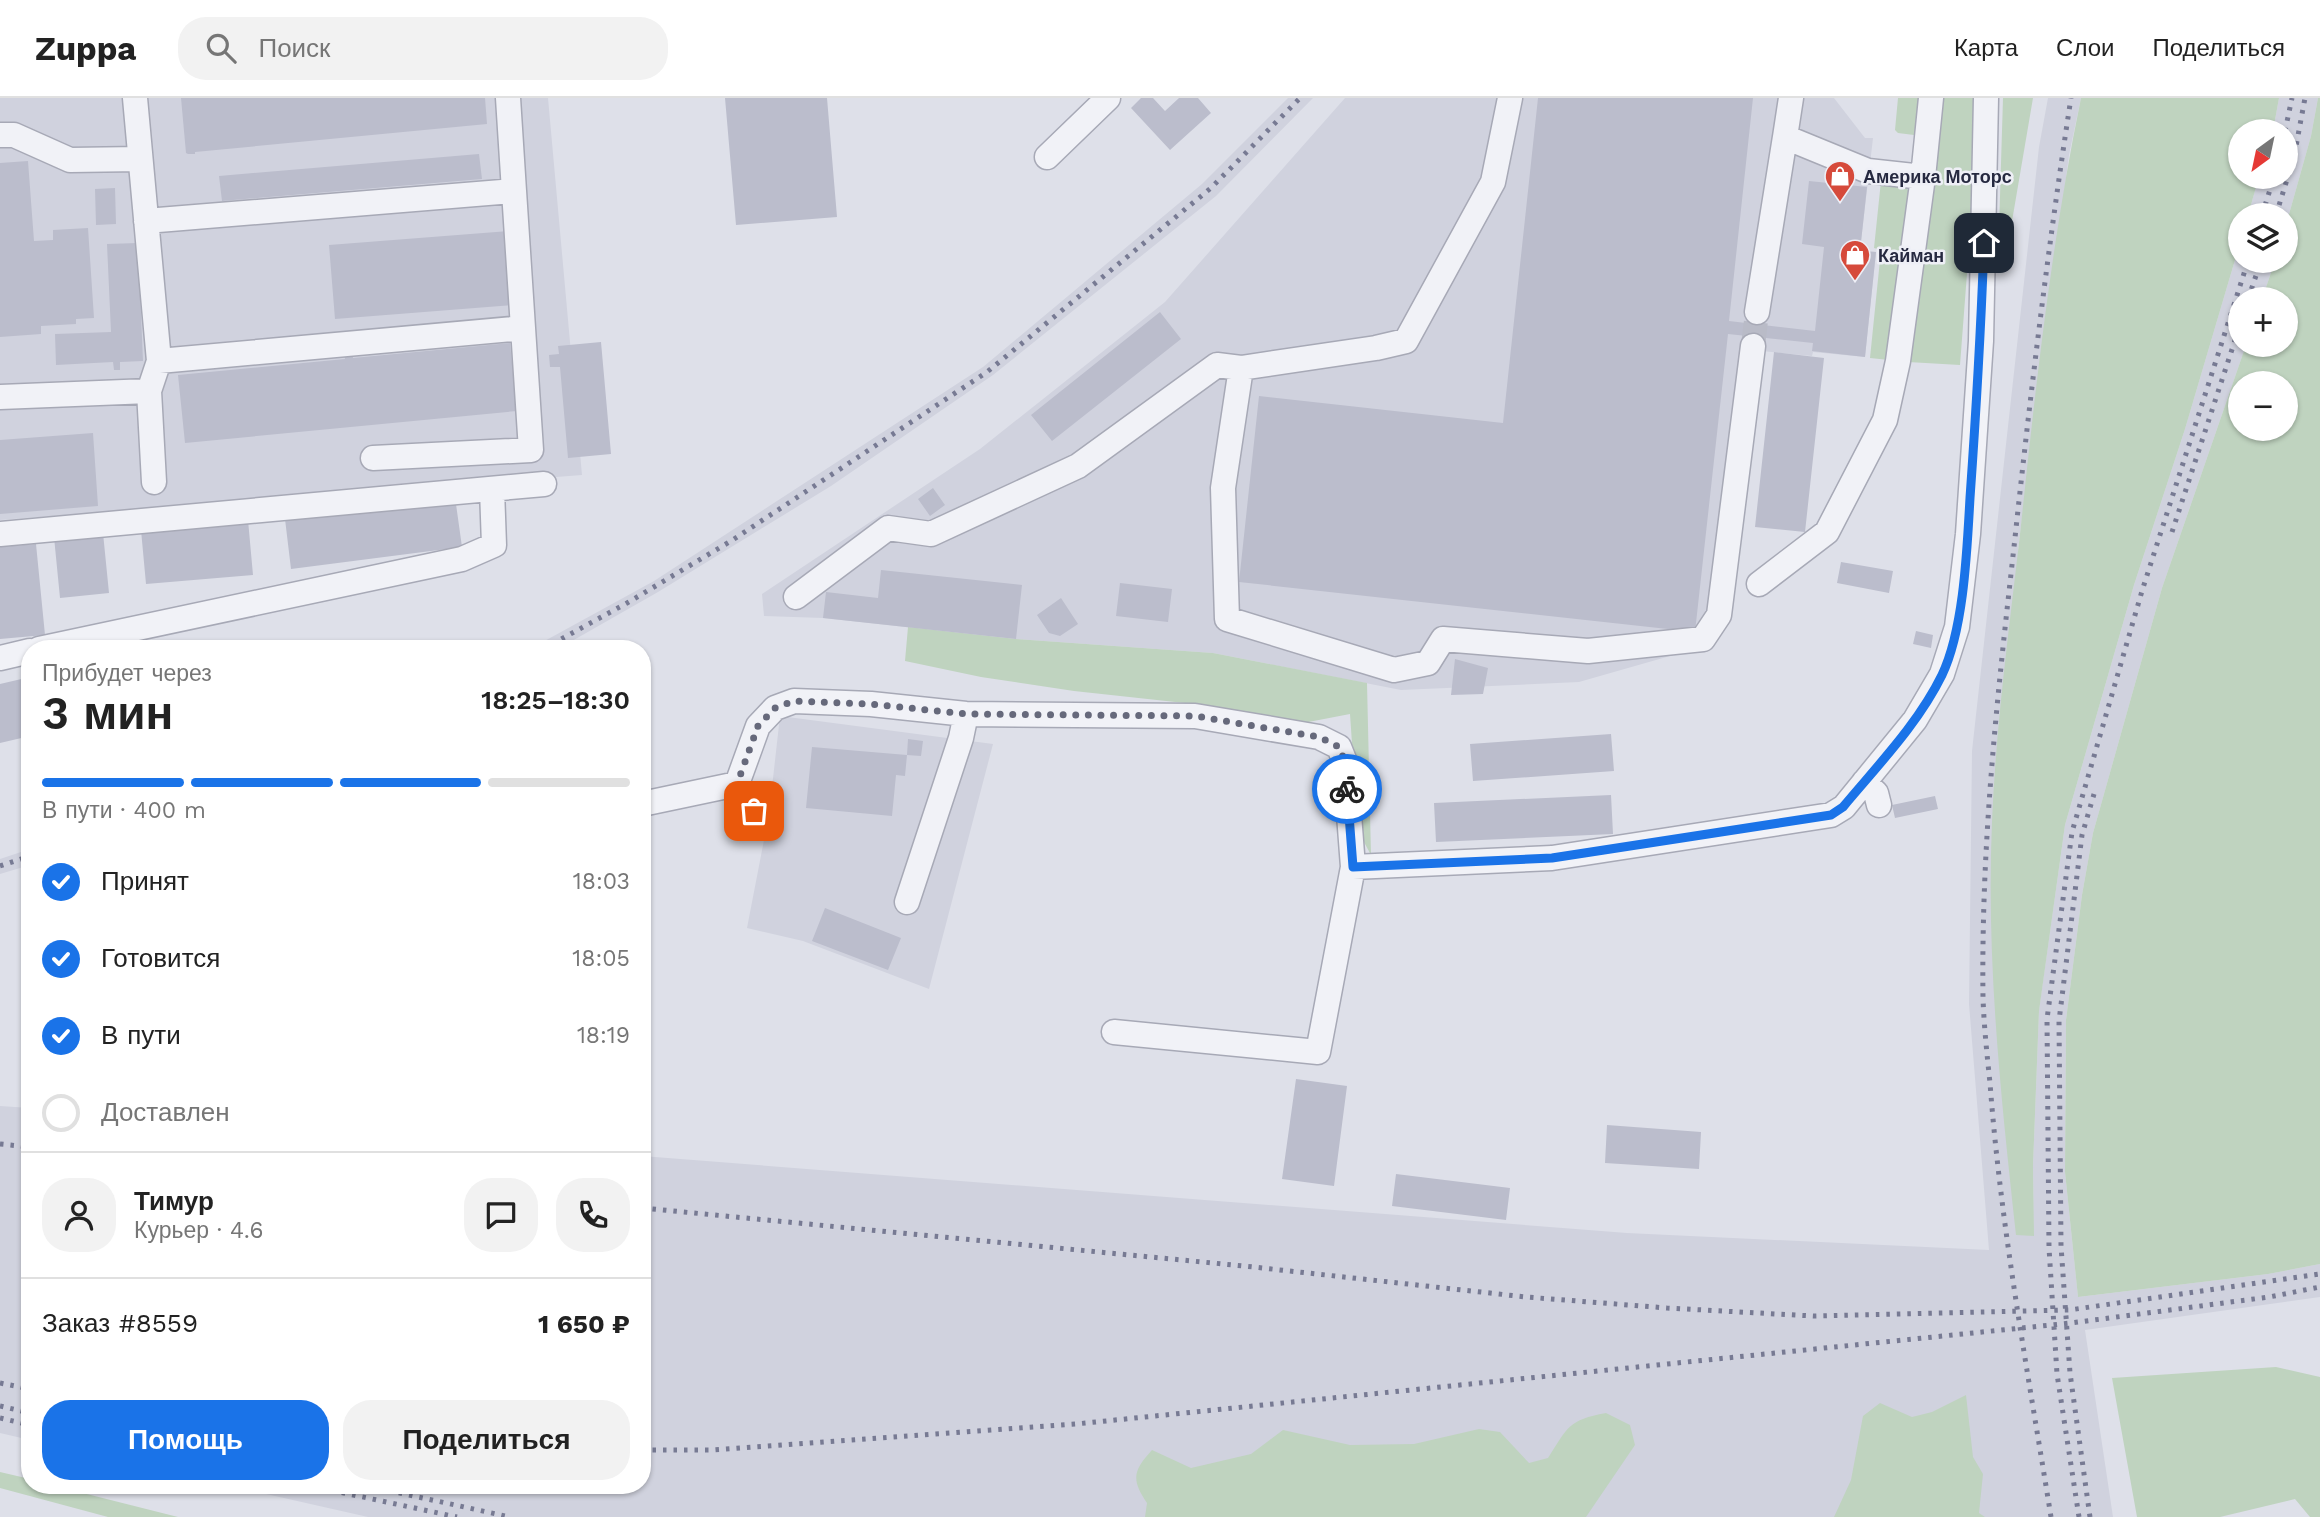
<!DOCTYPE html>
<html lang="ru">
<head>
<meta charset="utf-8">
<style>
	:root { --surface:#fff; --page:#f2f2f2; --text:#222; --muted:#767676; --line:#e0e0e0; --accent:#1a73e8 }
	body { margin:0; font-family:"Work Sans",sans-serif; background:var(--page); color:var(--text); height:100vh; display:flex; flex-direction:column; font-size:26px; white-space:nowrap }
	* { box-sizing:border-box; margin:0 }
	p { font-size:23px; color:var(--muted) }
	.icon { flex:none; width:38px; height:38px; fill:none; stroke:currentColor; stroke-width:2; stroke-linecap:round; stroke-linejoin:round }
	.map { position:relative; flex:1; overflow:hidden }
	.sheet { position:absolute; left:21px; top:542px; width:630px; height:854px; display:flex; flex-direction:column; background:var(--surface); border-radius:28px; box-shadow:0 2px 5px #0004 }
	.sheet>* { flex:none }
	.needle { width:46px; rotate:213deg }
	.fabs { position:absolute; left:2228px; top:21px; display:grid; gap:14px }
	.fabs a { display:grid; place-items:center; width:70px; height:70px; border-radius:50%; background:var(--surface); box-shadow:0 2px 5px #0004; font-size:35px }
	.pin { position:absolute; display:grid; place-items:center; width:60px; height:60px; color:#fff; margin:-30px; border-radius:14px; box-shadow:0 4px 10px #0006 }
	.courier { position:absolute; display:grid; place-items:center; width:70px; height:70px; margin:-35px; border:5px solid #1a73e8; border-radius:50%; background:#fff; color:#222; box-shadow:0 2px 9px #0007 }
	.summary em { font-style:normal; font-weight:600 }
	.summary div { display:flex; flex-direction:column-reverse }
	.summary { display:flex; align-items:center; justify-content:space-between; height:119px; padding:0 21px }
	h1 { font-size:46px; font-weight:600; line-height:52px }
	.bar { display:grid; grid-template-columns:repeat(4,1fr); gap:10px 7px; align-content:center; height:84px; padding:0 21px }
	.bar i { height:9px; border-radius:5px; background:var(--line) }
	.bar .selected { background:var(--accent) }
	.bar p { grid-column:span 4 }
	.line { display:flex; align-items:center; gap:18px; padding:0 21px; border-top:2px solid var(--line) }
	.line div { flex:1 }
	.round { display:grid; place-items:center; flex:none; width:74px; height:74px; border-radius:28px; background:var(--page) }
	ol { padding:0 21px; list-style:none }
	li { display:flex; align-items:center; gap:21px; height:77px }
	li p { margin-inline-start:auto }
	li .icon { padding:7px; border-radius:50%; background:var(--accent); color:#fff; stroke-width:4 }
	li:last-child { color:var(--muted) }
	li i { width:38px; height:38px; border:4px solid var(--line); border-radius:50% }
	.action { display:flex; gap:14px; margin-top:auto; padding:14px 21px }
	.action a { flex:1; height:80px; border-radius:28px; background:var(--accent); color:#fff; font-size:28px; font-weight:600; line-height:80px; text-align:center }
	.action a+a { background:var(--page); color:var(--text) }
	header { display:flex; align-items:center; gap:42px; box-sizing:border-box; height:98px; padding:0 35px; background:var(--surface); border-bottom:2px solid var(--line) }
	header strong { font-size:33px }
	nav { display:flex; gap:38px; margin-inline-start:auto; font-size:24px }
	.search { width:490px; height:63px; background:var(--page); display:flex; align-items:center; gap:18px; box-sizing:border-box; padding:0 24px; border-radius:28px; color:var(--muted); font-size:26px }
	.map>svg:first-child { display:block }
</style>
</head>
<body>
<header>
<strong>Zuppa</strong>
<div class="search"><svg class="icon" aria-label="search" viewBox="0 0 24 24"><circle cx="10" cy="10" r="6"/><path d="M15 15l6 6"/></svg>Поиск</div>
<nav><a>Карта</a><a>Слои</a><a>Поделиться</a></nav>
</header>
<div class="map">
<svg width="2320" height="1419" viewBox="0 0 2320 1419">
	<rect width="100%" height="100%" fill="#dee0e9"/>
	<path fill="#d0d2de" d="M0,0H548L582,377L0,422Z
		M1288,0H1313L1216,98L993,277L831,388L658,494L558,551H530L654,483L983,269L1202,86Z
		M1345,0H1834L1865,40H1873L1860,152L1876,154L1865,259L1813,254L1812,258L1761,253L1727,526L1698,550L1579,584L1401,592L1213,555L1016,541L823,520L764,518L762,496L980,351L1165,204Z
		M2048,0H2081L2069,57L2018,451L2034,1138L2033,1068L2039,912L2065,727L2134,487L2185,331L2240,145V163H2275L2262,201H2240V247H2246L2162,490L2093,735L2082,797L2066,922L2065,1074L2078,1199L2268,1176L2320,1166V1199L2085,1232L2113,1419H368L231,1388H642V1058L1627,1135L1989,1152L1969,906L1972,653L2039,49Z
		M2279,0H2318L2311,38L2286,127V117H2248L2259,79H2286V33H2273Z
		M780,618L993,646L929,891L803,843L747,830L769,716Z
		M30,751V767L0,776V761Z
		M0,1008L30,1010V1342L0,1335Z"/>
	<path fill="#bfd3bf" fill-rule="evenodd" d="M1898,0H1920L1917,34L1914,37L1898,35L1895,32Z
		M1939,0H1974L1973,97L1960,267L1908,264Z
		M2003,0H2033L2011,129L1999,131Z
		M2081,0H2279L2273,33H2240V79H2259L2248,117H2240V145L2185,331L2134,487L2065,727L2039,913L2033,1068L2034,1138L2016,1137C2001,1000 1986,862 1992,724C1996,625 2010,525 2021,427C2036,284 2052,141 2081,0Z
		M2318,0H2320V1166L2268,1176L2078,1199L2065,1074L2066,922L2082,797L2093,735L2162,490L2246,247H2286V201H2262L2275,163H2286V127L2311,38ZM2240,285H2286V331H2240Z
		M1881,83L1906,89L1909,94L1889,262L1870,260L1881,152L1874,150Z
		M908,529L1016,541L1213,555L1367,585L1371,757L1358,733L1350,616L1298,626L1203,607L1074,593L981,579L905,563Z
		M2276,1269L2320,1279V1419H2310L2295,1401L2220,1419H2137L2112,1280Z
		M1966,1297L1973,1359L1983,1376L1979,1415L1985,1419H1834L1851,1382L1863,1318L1880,1305L1912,1319L1932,1314Z
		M1606,1315L1630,1327L1635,1347L1586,1419H1145L1147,1405C1131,1381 1133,1373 1152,1352L1191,1370L1251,1356L1283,1332L1350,1347L1414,1346L1479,1331L1500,1334L1529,1365L1548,1360C1568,1329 1568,1322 1606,1315Z
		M0,1374L30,1381V1388H55L178,1419H108L0,1390Z"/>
	<path fill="#bbbdcc" d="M181,0H485L487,26L195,54V56H188L186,55Z
		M725,0H827L837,119L736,127Z
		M1141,0H1153L1165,13L1179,0H1198L1211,15L1170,52L1131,10Z
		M1538,0H1753L1729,223L1815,233L1824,149L1802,146L1809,83L1867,89L1860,153L1876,154L1865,259L1812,253L1813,245L1728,236L1695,534L1239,484L1259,298L1503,325Z
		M479,56L482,81L222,103L219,78Z
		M28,63L34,143L53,142V132L88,130L94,220L76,221V226L41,228V236L0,239V65Z
		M115,90L116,126L96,127L95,91Z
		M509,133L514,207L335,221L329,147Z
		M138,145L143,263L120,264V272H114L113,264L56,267L55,236L111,234L107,146Z
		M1160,214L1181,241L1052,343L1031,317Z
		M601,244L611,356L568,360L560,269H550L549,257L559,256L558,248Z
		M510,245L517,313L185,345L178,277L345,261L344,255L353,254V260Z
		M1774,254L1824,260L1805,434L1755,429Z
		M93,335L98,408L0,416V342Z
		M933,390L945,407L930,418L918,401Z
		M455,399L462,449L291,471L285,421Z
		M248,422L253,477L146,486L141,432Z
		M103,435L109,495L60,500L54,439Z
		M36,446L45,537L0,541V449Z
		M1841,464L1893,473L1889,495L1837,485Z
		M881,472L1022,487L1016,541L823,520L826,494L878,500Z
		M1120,485L1172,491L1168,524L1116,518Z
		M1061,500L1078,526L1060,538L1049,535L1037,517Z
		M1916,533L1933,537L1931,550L1913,546Z
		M1455,561L1488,570L1483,596L1451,597Z
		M30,579V638L0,645V586Z
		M1611,636L1614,673L1473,683L1470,646Z
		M908,641L923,643L921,658L907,657Z
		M812,649L907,657L905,678L896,677L892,718L806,710Z
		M1611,697L1613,736L1436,744L1434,705Z
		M1935,698L1938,711L1895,720L1892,707Z
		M825,810L901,840L888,872L812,843Z
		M1296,981L1347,988L1334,1088L1282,1081Z
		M1607,1027L1701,1034L1699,1071L1605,1065Z
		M1396,1076L1510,1090L1506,1122L1392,1108Z"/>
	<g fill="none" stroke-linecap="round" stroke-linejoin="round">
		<path stroke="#b9bbc7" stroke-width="24" stroke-dasharray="24 12" stroke-linecap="butt" d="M1753,248L1757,214"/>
		<g stroke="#a7a9b6" stroke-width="27">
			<path id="minor" d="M1510,0L1493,84L1406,243L1376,250L1241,270L1223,390L1227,521L1394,572L1428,565L1443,541L1588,553L1703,541L1719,517L1753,248
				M1791,0L1785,39L1868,73L1923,79
				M0,37H14L70,62L140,61
				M1047,59L1108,0
				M146,123L514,93L508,0
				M1757,214L1785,39
				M159,263L523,230
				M149,293L154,384
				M0,299L149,293L159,263L135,0
				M373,360L531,352L514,93
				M0,436L544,386
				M1759,486L1827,434L1885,322L1898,263L1923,79L1931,0
				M796,499L888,430L931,436L1078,368L1217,267L1241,270
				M39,551L462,461L494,447L492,391
				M0,560L30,553
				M1864,684L1876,695L1879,707
				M642,706L737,686
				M739,710L769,716
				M740,729L737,686L758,628L775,610L794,603L871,606L966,616L1195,618L1319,639L1339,649L1345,664L1353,769L1552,760L1831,717L1844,709L1915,622L1942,576L1957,529L1968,436L1981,243L1986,0
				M907,804L961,640L966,616
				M1114,934L1318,954L1353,769"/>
		</g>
		<use href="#minor" stroke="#f1f2f7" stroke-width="24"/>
		<path stroke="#777a93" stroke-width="5" stroke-dasharray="3.5 7" stroke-linecap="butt" d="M2285,33L2292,0
			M2262,117L2274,79
			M2276,117L2294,59L2305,0
			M2248,201L2261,163
			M2172,434L2240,227
			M543,551L627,505L731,443L987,274L1211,90L1300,0
			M0,768L30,758
			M0,1046L30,1049
			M642,1110L1244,1168L1526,1199L1667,1210L1813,1218L2069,1212L2320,1176
			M0,1285L30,1291
			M0,1308L30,1315
			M0,1320L30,1327
			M642,1352H713L1076,1326L2071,1225L2269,1199L2320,1189
			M311,1388L457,1419
			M368,1388L510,1419
			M2051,1419C2028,1275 2001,1131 1990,985C1987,957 1984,928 1983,900C1981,747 1997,600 2014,449C2030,299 2048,149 2071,0
			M2079,1419L2057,1276L2049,1150L2047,921L2072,734L2142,493L2248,163
			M2090,1419L2070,1275L2061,1148L2059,923L2082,737L2094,696"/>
	</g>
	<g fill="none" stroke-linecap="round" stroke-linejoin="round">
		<path stroke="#66697b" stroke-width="7" stroke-dasharray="0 12.6" d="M754,713L739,710L737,686L758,628L775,610L794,603L871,606L966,616L1195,618L1319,639L1339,649L1345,664L1347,691"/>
		<path stroke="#1a73e8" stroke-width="9" d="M1347,691L1353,769L1552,760L1831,717L1843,709C1878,667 1918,626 1942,577C1964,531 1967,452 1970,400C1976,315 1981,230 1984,145"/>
	</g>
	<defs>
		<g id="shop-pin" transform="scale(1.575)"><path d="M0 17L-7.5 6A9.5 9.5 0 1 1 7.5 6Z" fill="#d64a3b" stroke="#eeeff6"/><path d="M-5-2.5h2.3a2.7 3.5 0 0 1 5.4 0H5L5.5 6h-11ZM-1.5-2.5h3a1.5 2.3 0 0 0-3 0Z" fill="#fff"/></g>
	</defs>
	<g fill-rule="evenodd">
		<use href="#shop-pin" x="1840" y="78"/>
		<use href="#shop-pin" x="1855" y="157"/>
	</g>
	<g text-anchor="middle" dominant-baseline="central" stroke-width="5" stroke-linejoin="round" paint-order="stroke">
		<g font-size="18" font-weight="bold" fill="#262940" stroke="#eeeff6" text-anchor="start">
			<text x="1863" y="78">Америка Моторс</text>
			<text x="1878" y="157">Кайман</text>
		</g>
	</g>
</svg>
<div class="fabs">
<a><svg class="needle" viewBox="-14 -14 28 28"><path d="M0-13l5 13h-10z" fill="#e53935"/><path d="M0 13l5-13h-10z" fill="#767676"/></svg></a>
<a><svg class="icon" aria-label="layers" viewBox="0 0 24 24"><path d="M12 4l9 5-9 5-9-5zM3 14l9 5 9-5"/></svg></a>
<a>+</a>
<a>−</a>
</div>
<div class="pin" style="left:754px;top:713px;background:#ea580c"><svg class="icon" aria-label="bag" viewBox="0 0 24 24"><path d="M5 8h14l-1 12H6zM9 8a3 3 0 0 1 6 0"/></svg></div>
<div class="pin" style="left:1984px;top:145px;background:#1f2937"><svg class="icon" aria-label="home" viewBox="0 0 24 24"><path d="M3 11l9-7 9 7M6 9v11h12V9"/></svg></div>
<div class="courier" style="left:1347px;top:691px"><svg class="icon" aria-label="bike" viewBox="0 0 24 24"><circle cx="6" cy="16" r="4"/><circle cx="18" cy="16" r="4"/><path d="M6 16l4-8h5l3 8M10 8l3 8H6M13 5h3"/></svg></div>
<section class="sheet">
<div class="summary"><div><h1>3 мин</h1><p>Прибудет через</p></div><em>18:25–18:30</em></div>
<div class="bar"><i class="selected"></i><i class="selected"></i><i class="selected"></i><i></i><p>В пути · 400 m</p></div>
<ol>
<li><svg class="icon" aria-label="check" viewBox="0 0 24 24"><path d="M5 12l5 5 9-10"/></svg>Принят<p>18:03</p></li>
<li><svg class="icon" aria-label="check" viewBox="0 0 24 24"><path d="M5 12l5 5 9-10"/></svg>Готовится<p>18:05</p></li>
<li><svg class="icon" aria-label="check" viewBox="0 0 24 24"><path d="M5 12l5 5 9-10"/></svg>В пути<p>18:19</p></li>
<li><i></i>Доставлен</li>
</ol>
<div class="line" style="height:126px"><a class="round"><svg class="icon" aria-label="person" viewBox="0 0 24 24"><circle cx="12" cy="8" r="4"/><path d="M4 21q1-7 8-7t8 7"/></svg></a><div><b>Тимур</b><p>Курьер · 4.6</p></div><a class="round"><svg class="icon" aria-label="chat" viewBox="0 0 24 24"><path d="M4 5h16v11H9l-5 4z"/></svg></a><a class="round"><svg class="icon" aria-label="phone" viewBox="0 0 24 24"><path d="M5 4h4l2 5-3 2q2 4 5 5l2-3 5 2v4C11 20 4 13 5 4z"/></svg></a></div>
<div class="line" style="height:91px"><div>Заказ #8559</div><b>1 650 ₽</b></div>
<div class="action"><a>Помощь</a><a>Поделиться</a></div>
</section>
</div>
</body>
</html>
